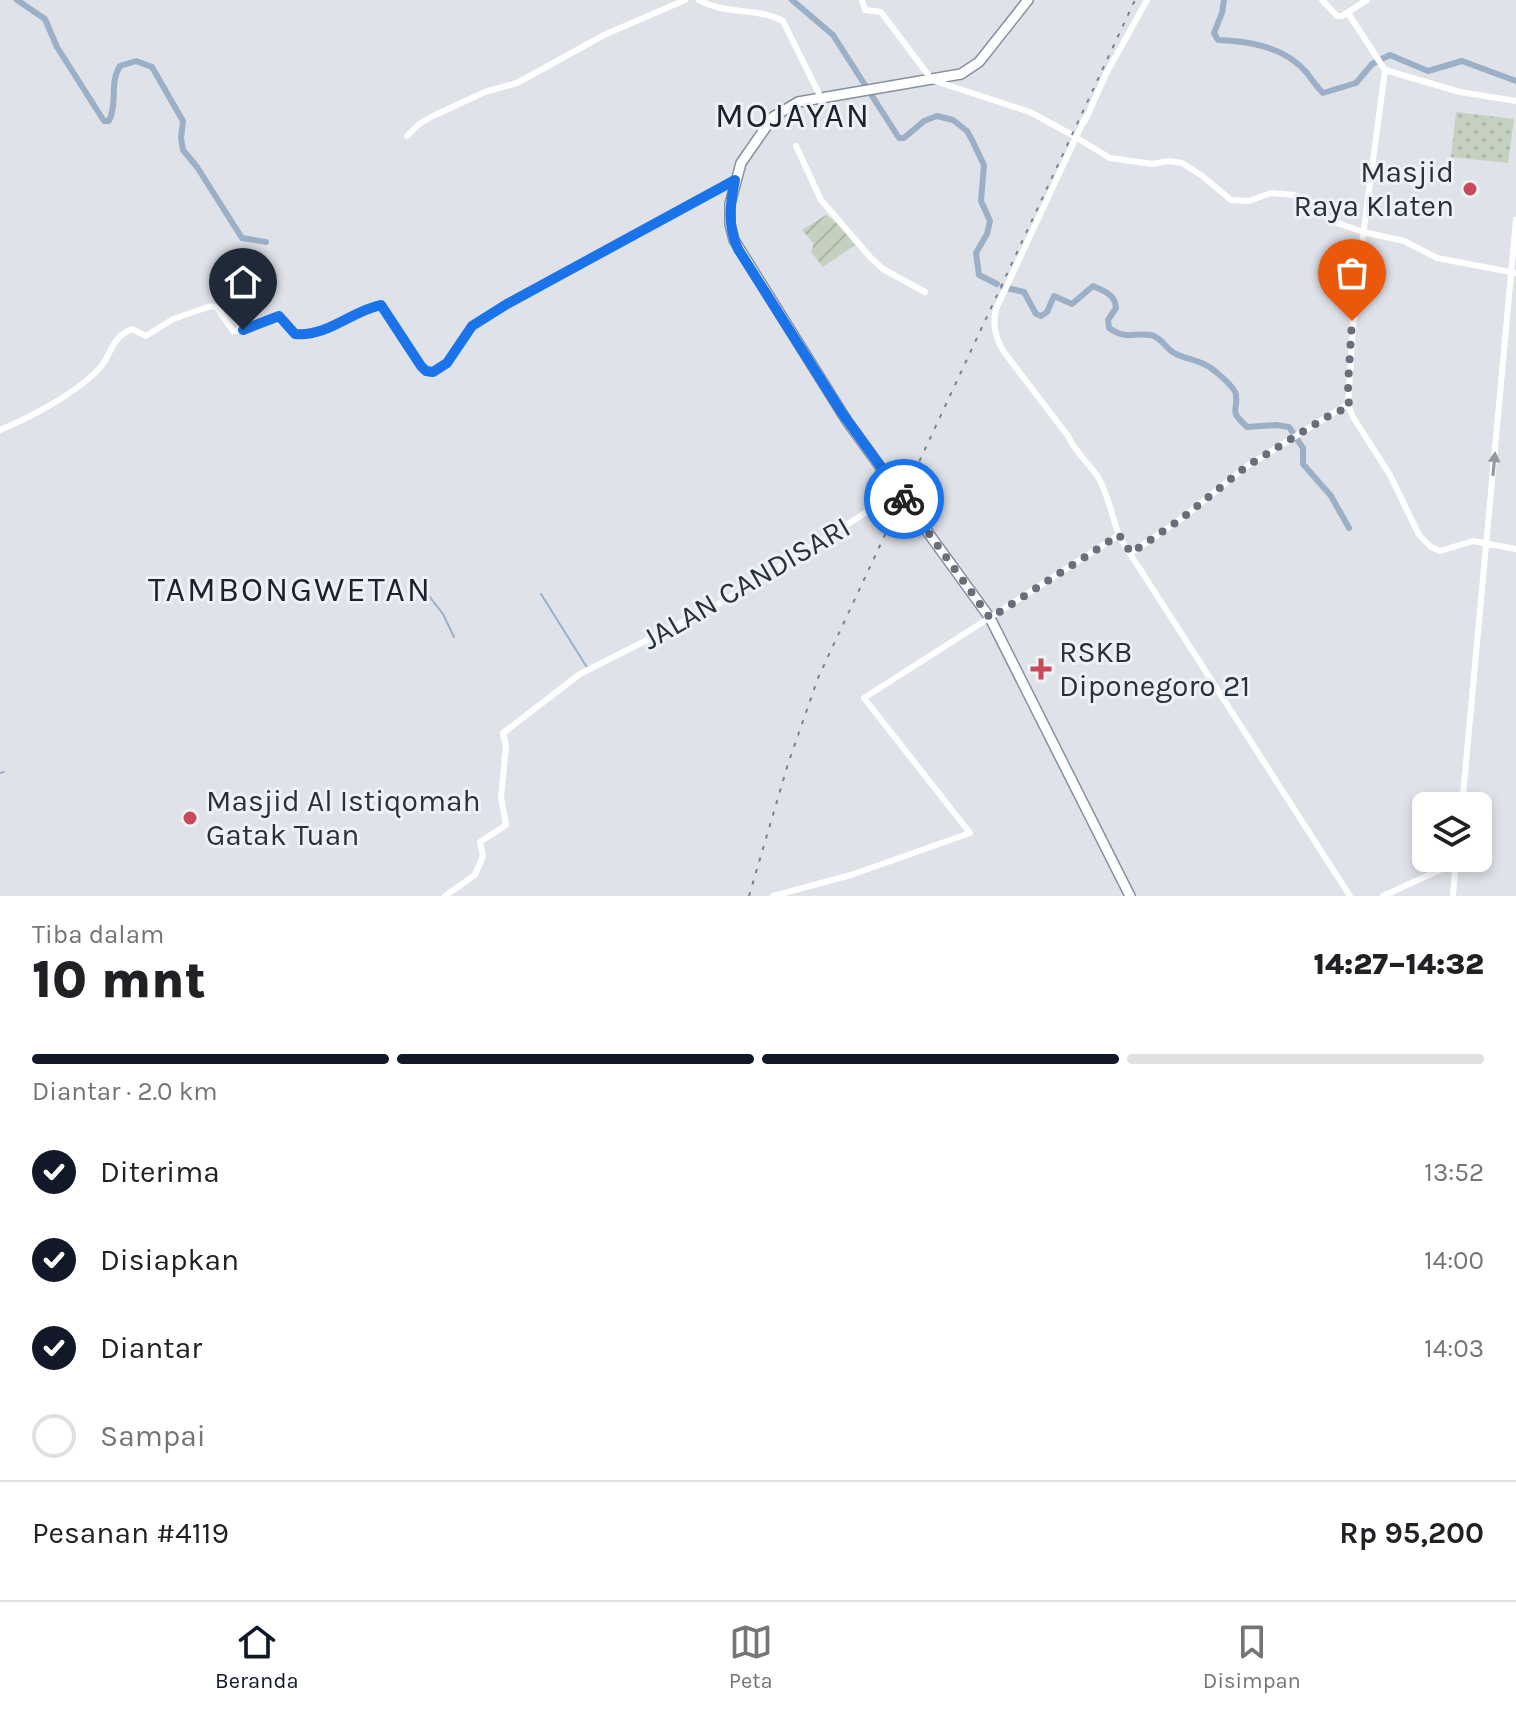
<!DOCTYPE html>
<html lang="id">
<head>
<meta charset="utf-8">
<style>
	:root { --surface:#fff; --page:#f6f6f6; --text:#202124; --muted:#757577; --line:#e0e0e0; --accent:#111827 }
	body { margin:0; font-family:Karla,sans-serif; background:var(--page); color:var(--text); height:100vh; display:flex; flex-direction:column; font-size:30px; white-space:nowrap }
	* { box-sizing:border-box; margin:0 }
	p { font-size:26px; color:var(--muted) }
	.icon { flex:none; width:44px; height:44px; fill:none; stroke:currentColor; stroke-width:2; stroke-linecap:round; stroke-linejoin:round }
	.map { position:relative; height:896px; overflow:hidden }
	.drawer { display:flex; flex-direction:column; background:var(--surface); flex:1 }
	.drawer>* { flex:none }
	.tools { position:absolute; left:1412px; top:792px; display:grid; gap:16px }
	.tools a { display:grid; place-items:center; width:80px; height:80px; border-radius:12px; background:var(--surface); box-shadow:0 4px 12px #0003; font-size:40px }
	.pin { position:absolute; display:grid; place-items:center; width:68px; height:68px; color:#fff; margin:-82px -34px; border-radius:50% 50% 50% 0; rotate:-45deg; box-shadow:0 0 8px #0007 }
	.pin .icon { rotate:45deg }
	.courier { position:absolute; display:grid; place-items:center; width:80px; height:80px; margin:-40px; border:6px solid #1a73e8; border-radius:50%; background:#fff; color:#222; box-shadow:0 2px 10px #0007 }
	.overview em { font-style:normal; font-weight:800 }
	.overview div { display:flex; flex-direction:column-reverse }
	.overview { display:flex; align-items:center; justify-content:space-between; height:136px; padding:0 32px }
	h1 { font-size:52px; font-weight:800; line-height:60px }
	.bar { display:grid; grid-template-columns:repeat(4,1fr); gap:12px 8px; align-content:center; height:96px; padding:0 32px }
	.bar i { height:10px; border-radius:6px; background:var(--line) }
	.bar .active { background:var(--accent) }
	.bar p { grid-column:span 4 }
	.line { display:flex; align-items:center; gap:20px; padding:0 32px; border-top:2px solid var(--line) }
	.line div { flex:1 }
	ol { padding:0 32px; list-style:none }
	li { display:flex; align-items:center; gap:24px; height:88px }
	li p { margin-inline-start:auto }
	li .icon { padding:8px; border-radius:50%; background:var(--accent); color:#fff; stroke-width:4 }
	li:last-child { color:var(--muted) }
	li i { width:44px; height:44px; border:4px solid var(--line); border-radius:50% }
	.tabs { display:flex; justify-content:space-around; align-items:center; height:112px; border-top:2px solid var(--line); background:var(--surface); font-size:22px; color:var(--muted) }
	.tabs a { display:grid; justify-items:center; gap:4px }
	.tabs .active { color:var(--accent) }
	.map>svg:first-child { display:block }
</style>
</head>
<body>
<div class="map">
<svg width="1516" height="896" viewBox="0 0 1516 896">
	<defs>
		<pattern id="park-dots" width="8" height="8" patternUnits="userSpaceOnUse" patternTransform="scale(2)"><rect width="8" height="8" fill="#c4d1c0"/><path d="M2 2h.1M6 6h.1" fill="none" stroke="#a8b4a6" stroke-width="1.8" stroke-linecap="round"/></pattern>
		<pattern id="garden-furrows" width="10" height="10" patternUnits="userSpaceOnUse" patternTransform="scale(2)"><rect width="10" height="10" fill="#c4d1c0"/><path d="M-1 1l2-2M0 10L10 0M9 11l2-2" fill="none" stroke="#a8b4a6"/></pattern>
	</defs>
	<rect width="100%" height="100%" fill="#dfe2e8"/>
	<path fill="url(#park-dots)" d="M1456,112L1514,119L1508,163L1451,157Z"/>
	<path fill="url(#garden-furrows)" d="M826,215L841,226L855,245L823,267L811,252L814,244L802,230Z"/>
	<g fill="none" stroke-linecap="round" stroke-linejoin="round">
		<path stroke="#9bb0c7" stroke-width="2" d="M425,591L443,614L454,637
			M541,594L588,669
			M0,773L4,772"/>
		<path stroke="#9bb0c7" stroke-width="6" d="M17,0L45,19L57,47L104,121H109C118,103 109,83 120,66L136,61L152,67L183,121L181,138L183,150L197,167L242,238L266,242
			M792,0L833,35L899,138H904L924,121L937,116L953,120L967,131L972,140L984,165L981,201L990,221L987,234L976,253L979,275L997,284
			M1224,0L1222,13L1214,33L1218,40C1250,41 1285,47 1307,73C1312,80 1317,87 1323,93L1356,83L1372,64L1390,55L1428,71L1462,61L1516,81
			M1003,287L1024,292L1036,314L1041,316L1047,312L1054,296L1072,304L1093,286C1104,291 1115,294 1116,308L1108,320L1109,328C1128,341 1132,332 1151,335C1163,338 1165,349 1176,354C1189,360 1204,361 1216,372C1221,376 1236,389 1236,395C1238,413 1228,409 1247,427L1276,425L1289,427L1303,448V464L1331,496L1349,528"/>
		<g stroke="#87909e" stroke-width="12">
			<path id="highway" d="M1028,0L979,62L961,74L798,102L773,117L741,163L730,204V224L734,240L847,421L990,618L1130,896"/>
		</g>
		<path stroke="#fff" stroke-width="6" d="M699,0C724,15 756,7 783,21L821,98
			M862,0L865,10L881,12L932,80L1030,112L1076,137
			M1322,0L1337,16H1342L1367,0
			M1348,13L1385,70
			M1385,70L1355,296L1348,404L1353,417L1390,475L1419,535L1431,547L1440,551L1473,541L1516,549
			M1385,70L1460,92L1516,101
			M1085,118L996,309C992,325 995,338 1004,352L1068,436C1075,452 1088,462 1098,477C1109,496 1112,518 1120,538L1350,896
			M1085,121L1106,74L1147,0
			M407,136L419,124L433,116L485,92L517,83L604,35L685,0
			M1077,138L1110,158L1152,164L1168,161L1182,163L1201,175L1231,200L1249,201L1271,193L1294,195L1311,202L1329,220L1363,232L1404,241L1437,258L1516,273
			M796,146L821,200L871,258L883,269L925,292
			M0,430C31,417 73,395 97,371C113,356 108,339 132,329L146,336L173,319L211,306L217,308L233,331L247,329L279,316L295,334L299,335L334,326L381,305L421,366L426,371L433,372L447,363L472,326L507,304L735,180
			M1131,553L1181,519L1247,466L1348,404
			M1462,806L1516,220
			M445,896L475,875L483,856L480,842L506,825L501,797L506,746L503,733L580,674L722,602L888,499L897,488
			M773,896L851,875L970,833L864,698L1119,535
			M1383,896L1455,863
			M1453,896L1456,858"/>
		<use href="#highway" stroke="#fff" stroke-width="9"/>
		<path stroke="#798291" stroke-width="2" stroke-dasharray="4 8" stroke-linecap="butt" d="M749,896L788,764L818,678L1135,0"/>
	</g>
	<defs><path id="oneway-solid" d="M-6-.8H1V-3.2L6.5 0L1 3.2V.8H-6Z" transform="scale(2)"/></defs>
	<use fill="#94989e" href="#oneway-solid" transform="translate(1494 464) rotate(-85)"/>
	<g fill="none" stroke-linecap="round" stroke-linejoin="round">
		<path stroke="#696e7a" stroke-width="8" stroke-dasharray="0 14.4" d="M904,499L990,618L1119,535L1131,553L1181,519L1247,466L1335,412L1349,408L1348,385L1352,321"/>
		<path stroke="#1a73e8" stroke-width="10" d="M243,330L279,316L295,334C328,337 351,311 381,305L421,366L426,371L433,372L447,363L472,326L507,304L735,180C730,204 727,225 738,249L842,413L904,499"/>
	</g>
	<g fill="#c9485a" stroke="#eef1f5" stroke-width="3">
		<circle cx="1470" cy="189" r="8"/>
		<path d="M1037 657h8v8h8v8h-8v8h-8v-8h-8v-8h8z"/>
		<circle cx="190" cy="818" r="8"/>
	</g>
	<g text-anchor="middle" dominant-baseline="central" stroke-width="6" stroke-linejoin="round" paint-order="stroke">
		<g font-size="30" fill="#29303e" stroke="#eef1f5" text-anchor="start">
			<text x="1454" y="172" text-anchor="end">Masjid<tspan x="1454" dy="34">Raya Klaten</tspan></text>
			<text x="1059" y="652">RSKB<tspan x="1059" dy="34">Diponegoro 21</tspan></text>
			<text x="206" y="801">Masjid Al Istiqomah<tspan x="206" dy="34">Gatak Tuan</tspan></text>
		</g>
		<g font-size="30" fill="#29303e" stroke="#eef1f5">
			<text transform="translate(746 583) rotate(-30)">JALAN CANDISARI</text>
		</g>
		<g font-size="34" letter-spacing="2" fill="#1b212f" stroke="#eef1f5">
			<text x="793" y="116">MOJAYAN</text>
			<text x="290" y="590">TAMBONGWETAN</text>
		</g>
	</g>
</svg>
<div class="tools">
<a><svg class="icon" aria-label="layers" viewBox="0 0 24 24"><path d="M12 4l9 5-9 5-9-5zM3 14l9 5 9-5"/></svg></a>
</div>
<div class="pin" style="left:1352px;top:321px;background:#ea580c"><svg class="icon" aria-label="bag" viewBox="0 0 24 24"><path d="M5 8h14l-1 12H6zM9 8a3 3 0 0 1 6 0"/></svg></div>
<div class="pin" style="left:243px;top:330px;background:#1f2937"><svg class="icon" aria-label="home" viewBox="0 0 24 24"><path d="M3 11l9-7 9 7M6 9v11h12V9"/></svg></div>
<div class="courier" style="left:904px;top:499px"><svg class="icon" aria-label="bike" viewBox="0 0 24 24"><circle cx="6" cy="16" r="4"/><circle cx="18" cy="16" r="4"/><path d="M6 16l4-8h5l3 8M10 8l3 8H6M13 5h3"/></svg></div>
</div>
<section class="drawer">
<div class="overview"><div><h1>10 mnt</h1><p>Tiba dalam</p></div><em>14:27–14:32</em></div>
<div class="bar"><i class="active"></i><i class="active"></i><i class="active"></i><i></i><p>Diantar · 2.0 km</p></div>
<ol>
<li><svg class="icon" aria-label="check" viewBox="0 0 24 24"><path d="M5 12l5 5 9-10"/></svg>Diterima<p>13:52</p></li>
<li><svg class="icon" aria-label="check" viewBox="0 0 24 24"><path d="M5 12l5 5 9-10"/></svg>Disiapkan<p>14:00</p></li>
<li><svg class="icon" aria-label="check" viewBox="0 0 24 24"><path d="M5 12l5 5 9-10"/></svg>Diantar<p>14:03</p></li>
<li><i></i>Sampai</li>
</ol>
<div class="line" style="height:104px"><div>Pesanan #4119</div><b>Rp 95,200</b></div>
</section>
<nav class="tabs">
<a class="active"><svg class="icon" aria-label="home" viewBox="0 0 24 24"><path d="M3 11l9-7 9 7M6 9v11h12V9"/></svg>Beranda</a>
<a><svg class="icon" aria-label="map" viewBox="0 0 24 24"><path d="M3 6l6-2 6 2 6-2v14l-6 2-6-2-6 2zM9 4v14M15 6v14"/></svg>Peta</a>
<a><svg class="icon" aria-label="saved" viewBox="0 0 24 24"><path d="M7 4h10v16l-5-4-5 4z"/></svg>Disimpan</a>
</nav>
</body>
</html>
